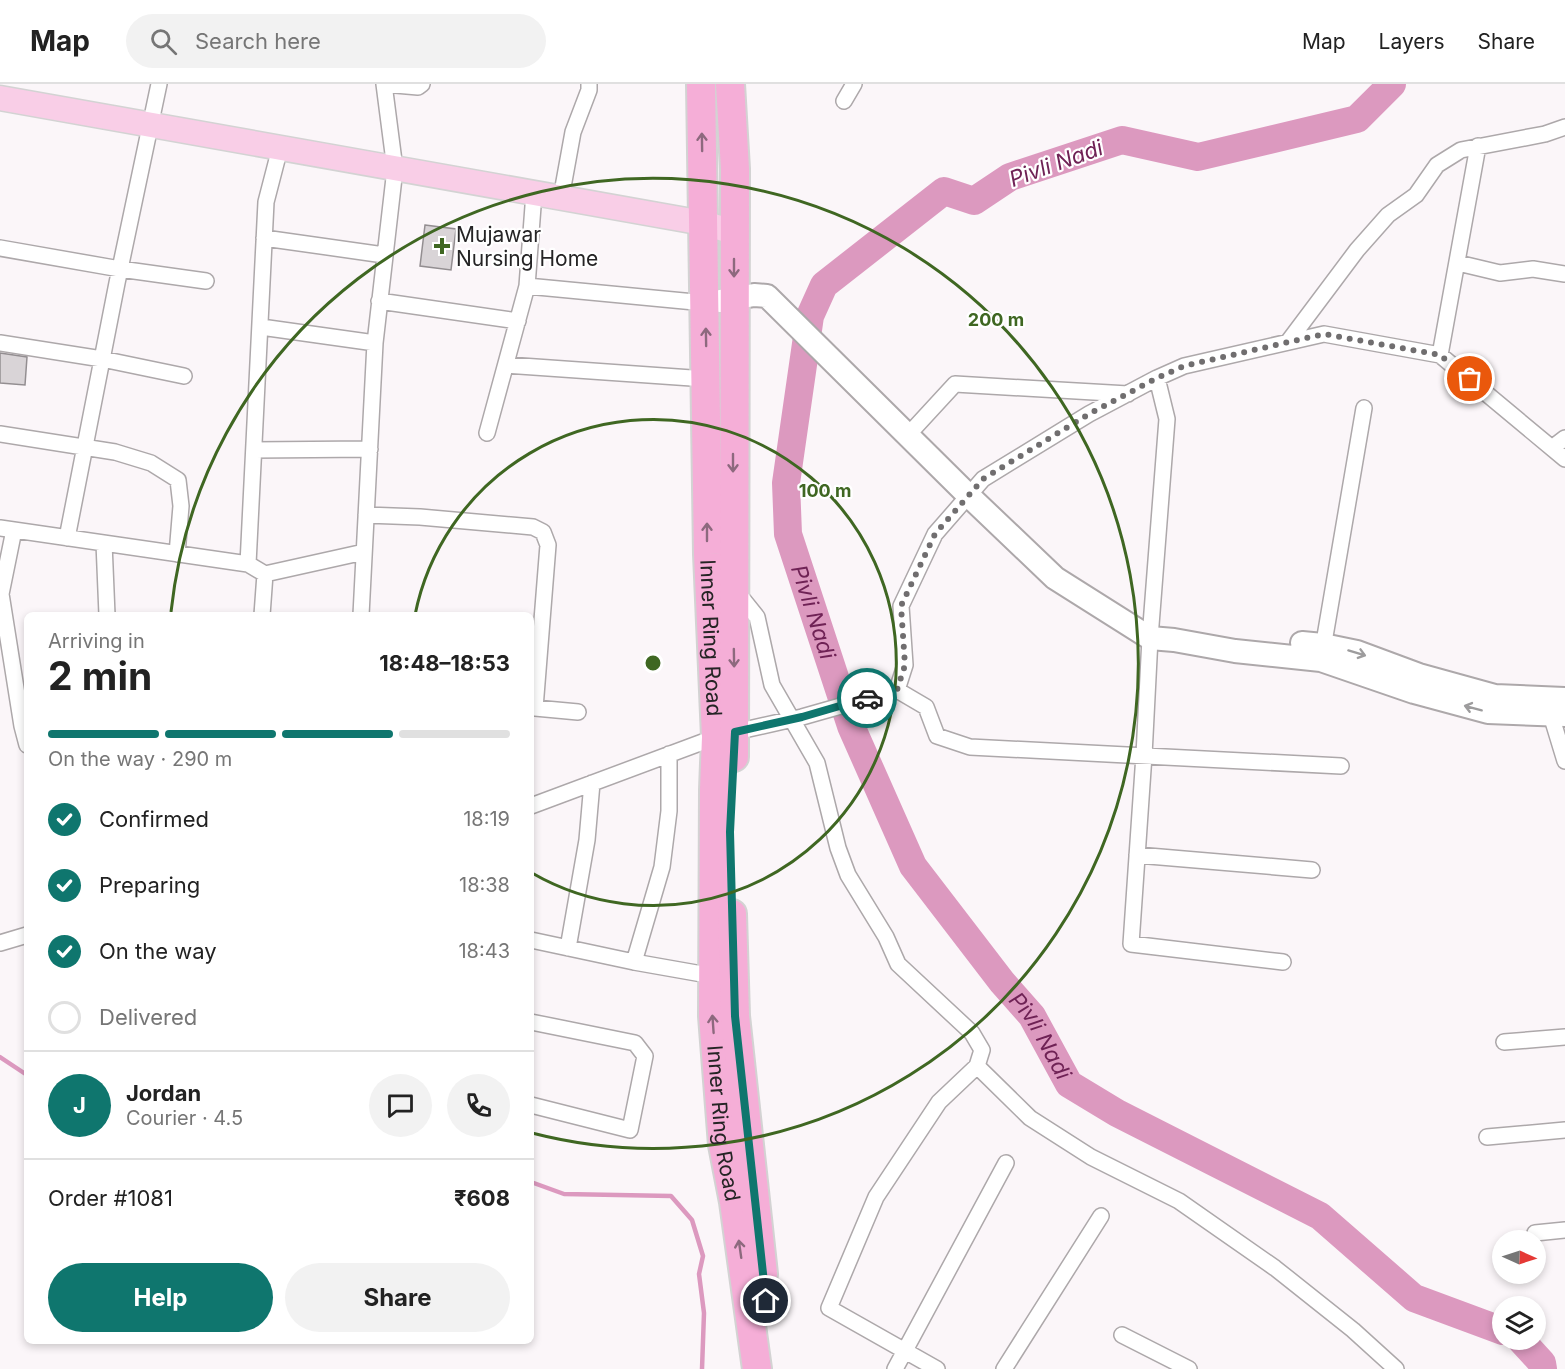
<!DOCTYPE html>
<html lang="en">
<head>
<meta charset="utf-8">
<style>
	:root { --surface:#fff; --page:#f2f2f2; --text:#222; --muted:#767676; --line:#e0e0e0; --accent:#0f766e }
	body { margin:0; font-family:Inter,sans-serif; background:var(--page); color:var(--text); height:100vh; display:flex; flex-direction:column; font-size:22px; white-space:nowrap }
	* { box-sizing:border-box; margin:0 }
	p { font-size:20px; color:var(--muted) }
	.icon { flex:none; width:33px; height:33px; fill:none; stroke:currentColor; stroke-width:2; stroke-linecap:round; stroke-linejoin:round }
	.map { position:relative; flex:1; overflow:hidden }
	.details { position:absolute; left:24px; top:528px; width:510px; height:732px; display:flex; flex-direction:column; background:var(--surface); border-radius:9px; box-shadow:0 3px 9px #0003 }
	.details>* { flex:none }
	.needle { width:39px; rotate:93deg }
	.controls { position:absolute; left:1492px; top:1146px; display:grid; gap:12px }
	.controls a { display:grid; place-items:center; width:54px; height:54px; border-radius:50%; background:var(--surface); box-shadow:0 3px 9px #0003; font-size:30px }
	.pin { position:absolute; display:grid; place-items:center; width:51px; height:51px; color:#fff; margin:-26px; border:3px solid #fff; border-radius:50%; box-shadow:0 2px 6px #0007 }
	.courier { position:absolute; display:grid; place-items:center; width:60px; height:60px; margin:-30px; border:4px solid #0f766e; border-radius:50%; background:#fff; color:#222; box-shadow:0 2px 8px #0007 }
	.head em { font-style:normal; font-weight:700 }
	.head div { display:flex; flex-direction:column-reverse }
	.head { display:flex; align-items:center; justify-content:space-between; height:102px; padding:0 24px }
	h1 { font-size:39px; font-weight:700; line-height:45px }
	.bar { display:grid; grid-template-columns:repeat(4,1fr); gap:9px 6px; align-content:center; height:72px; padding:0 24px }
	.bar i { height:8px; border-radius:4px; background:var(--line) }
	.bar .selected { background:var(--accent) }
	.bar p { grid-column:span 4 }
	.line { display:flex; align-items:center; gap:15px; padding:0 24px; border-top:2px solid var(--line) }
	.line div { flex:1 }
	.round { display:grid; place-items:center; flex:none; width:63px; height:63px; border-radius:32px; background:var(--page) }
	ol { padding:0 24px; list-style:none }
	li { display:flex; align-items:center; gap:18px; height:66px }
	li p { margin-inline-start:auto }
	li .icon { padding:6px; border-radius:50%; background:var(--accent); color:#fff; stroke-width:4 }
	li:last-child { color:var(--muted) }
	li i { width:33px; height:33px; border:3px solid var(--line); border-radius:50% }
	.primary-button { display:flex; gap:12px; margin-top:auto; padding:12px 24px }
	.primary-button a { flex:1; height:69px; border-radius:36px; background:var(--accent); color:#fff; font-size:24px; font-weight:700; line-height:69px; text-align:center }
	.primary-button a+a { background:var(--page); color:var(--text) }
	header { display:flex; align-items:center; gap:36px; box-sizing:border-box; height:84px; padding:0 30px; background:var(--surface); border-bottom:2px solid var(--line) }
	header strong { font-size:28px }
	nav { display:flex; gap:33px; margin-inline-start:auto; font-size:21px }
	.search { width:420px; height:54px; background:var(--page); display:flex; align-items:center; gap:15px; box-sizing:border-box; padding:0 21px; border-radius:33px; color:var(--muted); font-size:22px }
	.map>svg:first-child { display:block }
</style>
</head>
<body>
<header>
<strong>Map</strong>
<div class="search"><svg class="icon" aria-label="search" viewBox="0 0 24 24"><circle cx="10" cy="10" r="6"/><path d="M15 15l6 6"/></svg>Search here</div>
<nav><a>Map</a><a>Layers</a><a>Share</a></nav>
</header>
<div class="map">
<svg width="1565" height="1285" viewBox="0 0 1565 1285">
	<rect width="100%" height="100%" fill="#fbf6f9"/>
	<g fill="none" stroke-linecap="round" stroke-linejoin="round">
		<path stroke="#dc99bf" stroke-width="4.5" d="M0,973L27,991
			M531,1098L564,1110L671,1112L692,1136L703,1172L699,1190L704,1229L702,1285"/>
		<g stroke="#dc99bf" stroke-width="28">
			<path id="s1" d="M1392,0L1357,35L1198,73L1122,56L1010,93L974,117L944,107L824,201L810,232L786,399L788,450L851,642L913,782L1002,898L1032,932L1069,1000L1117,1029L1320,1132L1414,1214L1503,1247"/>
			<path d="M1521,1256L1542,1279L1543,1285"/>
		</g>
	</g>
	<path fill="#d9d4d7" stroke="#938e91" stroke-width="1.5" d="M425,141L456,145L451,186L420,182Z
		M0,269L27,273L25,301L0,299Z"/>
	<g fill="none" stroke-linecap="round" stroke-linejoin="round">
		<g stroke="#ada8aa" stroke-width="18">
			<path id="street" d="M384,0L418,3L422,0
				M844,17L854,0
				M561,114L573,48L589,6V0
				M264,154L384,171
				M0,164L120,185L206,197
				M1458,179L1500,189L1533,185L1565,190
				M527,202L534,109
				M379,217L518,237
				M261,243L375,259
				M1288,258L1357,166L1388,131L1416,111L1437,81L1461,66L1545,50L1565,43
				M0,259L102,275L184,292
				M1440,271L1478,62
				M506,281L706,295
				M1157,294L1167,335L1150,554L1144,671L1131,860L1283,878
				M487,349L527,202L705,219
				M0,350L115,368L151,379L178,396L181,422L177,470
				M908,351L955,300L1128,310
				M1552,364L1565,354
				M254,366L370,365
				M366,431L420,433L533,443L543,448L548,461L535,624L578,628
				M0,444L248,480L265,490L262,531
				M14,446L1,510L22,642L27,661
				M67,454L117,199L159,0
				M104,459L107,531
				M248,480L266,118L280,64
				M265,490L364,468
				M737,508L757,533L772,601L817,679L838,764L848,791L886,853L898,880L972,949L982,966L977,982L939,1018L876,1113L829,1224L937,1285
				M361,531L375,259L395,85L384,0
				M1322,570L1364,324
				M897,606L905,581L901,522L935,450L983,395L1089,330L1157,294L1184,282L1324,250L1440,271L1565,375
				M1551,631L1565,677
				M735,648L802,633L897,606L926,623L937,652L970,663L1341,682
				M531,722L716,653
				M1137,771L1312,786
				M531,856L634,878L719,893
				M0,859L27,851
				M568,864L587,756L592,699
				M634,878L662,783L669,727V670
				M531,938L635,959L645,972L630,1046L531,1021
				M1504,958L1565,953
				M977,982L1030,1034L1091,1073L1179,1117L1275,1184L1353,1246L1396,1285
				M1487,1053L1565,1046
				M1535,1149L1565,1146
				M1122,1251L1189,1285
				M895,1285L1006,1079
				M1004,1285L1101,1132"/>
		</g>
		<g stroke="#ada8aa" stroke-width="26">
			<path id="secondary" d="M720,217L754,211L767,212L969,412L1055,494L1150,554L1174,556L1235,567L1321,576L1414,608L1488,628L1565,631
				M1302,559L1323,561L1357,568L1419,591L1495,612L1565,615"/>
		</g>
		<g stroke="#d3d3d3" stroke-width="27">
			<path id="primary" d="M0,14L703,139L734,148"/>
		</g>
		<g stroke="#d3d3d3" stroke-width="32">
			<g id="highway">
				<path id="s2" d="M701,0L708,470L716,653L714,706L713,932L723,1061L734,1118L757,1285"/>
				<path d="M730,0L735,85L734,673"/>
				<path d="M732,830L735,932L763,1190"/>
			</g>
		</g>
		<use href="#street" stroke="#fff" stroke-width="15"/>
		<use href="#secondary" stroke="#fff" stroke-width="22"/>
		<use href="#primary" stroke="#f9cee7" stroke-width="24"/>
		<use href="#highway" stroke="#f5aed7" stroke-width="28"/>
	</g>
	<defs><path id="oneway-shaft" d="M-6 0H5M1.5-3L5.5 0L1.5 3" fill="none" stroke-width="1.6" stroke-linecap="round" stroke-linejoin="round" transform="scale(1.5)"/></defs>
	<g stroke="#8d697e">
		<use href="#oneway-shaft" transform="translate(702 58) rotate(-91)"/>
		<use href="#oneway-shaft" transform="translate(734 184) rotate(90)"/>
		<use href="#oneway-shaft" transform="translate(706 253) rotate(-91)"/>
		<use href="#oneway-shaft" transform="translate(733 379) rotate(90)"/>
		<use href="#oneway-shaft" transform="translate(707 448) rotate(-90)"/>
		<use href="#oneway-shaft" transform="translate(734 574) rotate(89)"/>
		<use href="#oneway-shaft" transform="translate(713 940) rotate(-94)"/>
		<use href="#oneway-shaft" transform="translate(740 1165) rotate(-98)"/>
	</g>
	<g stroke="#9d9c9d">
		<use href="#oneway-shaft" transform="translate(1357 569) rotate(17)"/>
		<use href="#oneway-shaft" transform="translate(1473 624) rotate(-165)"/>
	</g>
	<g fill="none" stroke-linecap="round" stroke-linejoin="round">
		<path stroke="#706e6f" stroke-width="6" stroke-dasharray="0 10.8" d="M867,614L897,606L905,581L901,522L935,450L983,395L1089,330L1157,294L1184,282L1324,250L1440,271L1470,295"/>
		<path stroke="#0f766e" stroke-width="8" d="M766,1217L735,932L730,748L735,648L802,633L867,614"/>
	</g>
	<g fill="none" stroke="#3f6722" stroke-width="3">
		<path d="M415 531A243 243 0 1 1 532 789"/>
		<path d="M171 528A485 485 0 1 1 532 1049"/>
	</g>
	<path fill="#3f6722" stroke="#fff" stroke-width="2" d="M439 153h6v6h6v6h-6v6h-6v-6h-6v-6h6z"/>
	<g text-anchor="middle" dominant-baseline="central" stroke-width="4.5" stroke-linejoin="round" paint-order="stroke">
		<g font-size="21" fill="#252425" stroke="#fff" text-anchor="start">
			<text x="456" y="150">Mujawar<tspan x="456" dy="24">Nursing Home</tspan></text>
		</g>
		<g font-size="21" fill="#252425" stroke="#fff">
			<text stroke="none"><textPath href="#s2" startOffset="554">Inner Ring Road</textPath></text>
			<text stroke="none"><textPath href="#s2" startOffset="1040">Inner Ring Road</textPath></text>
		</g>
		<g font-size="22" font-style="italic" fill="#6f2255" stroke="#fff">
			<text transform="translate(1056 79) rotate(-20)">Pivli Nadi</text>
			<text stroke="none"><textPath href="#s1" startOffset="972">Pivli Nadi</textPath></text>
			<text stroke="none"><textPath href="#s1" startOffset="1458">Pivli Nadi</textPath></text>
		</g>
	</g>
	<circle cx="653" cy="579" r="9" fill="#3f6722" stroke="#fff" stroke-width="3"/>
	<g font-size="18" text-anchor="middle" font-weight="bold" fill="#3f6722" stroke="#fff" stroke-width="4.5" stroke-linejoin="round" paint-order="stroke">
		<text x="996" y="242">200 m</text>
		<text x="825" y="413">100 m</text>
	</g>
</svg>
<div class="controls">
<a><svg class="needle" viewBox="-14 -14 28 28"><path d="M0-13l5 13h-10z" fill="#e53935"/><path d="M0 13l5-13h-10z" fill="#767676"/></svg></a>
<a><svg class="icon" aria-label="layers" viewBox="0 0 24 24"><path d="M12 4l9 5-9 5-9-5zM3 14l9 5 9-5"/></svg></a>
</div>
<div class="pin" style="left:1470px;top:295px;background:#ea580c"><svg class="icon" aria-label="bag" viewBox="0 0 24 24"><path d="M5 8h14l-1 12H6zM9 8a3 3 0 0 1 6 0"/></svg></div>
<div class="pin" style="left:766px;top:1217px;background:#1f2937"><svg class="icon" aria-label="home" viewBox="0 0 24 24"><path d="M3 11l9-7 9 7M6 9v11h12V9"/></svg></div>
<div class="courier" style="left:867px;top:614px"><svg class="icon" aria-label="car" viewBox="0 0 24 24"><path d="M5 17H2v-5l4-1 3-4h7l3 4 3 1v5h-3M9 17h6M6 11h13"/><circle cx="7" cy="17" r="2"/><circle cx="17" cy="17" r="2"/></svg></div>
<section class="details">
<div class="head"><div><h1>2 min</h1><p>Arriving in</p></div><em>18:48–18:53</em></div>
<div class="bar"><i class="selected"></i><i class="selected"></i><i class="selected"></i><i></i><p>On the way · 290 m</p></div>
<ol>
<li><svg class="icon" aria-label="check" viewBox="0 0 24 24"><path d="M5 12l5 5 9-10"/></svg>Confirmed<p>18:19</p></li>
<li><svg class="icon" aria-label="check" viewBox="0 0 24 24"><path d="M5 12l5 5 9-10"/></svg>Preparing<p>18:38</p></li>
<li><svg class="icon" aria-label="check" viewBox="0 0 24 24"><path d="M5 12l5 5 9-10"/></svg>On the way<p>18:43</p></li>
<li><i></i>Delivered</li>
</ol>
<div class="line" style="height:108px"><b class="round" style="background:var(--accent);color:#fff">J</b><div><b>Jordan</b><p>Courier · 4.5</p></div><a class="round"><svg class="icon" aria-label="chat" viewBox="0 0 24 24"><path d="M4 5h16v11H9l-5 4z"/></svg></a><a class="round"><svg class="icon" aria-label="phone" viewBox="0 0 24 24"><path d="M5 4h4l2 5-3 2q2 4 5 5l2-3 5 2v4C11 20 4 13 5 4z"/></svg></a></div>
<div class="line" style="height:78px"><div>Order #1081</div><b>₹608</b></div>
<div class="primary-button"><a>Help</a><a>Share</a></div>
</section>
</div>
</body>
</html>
